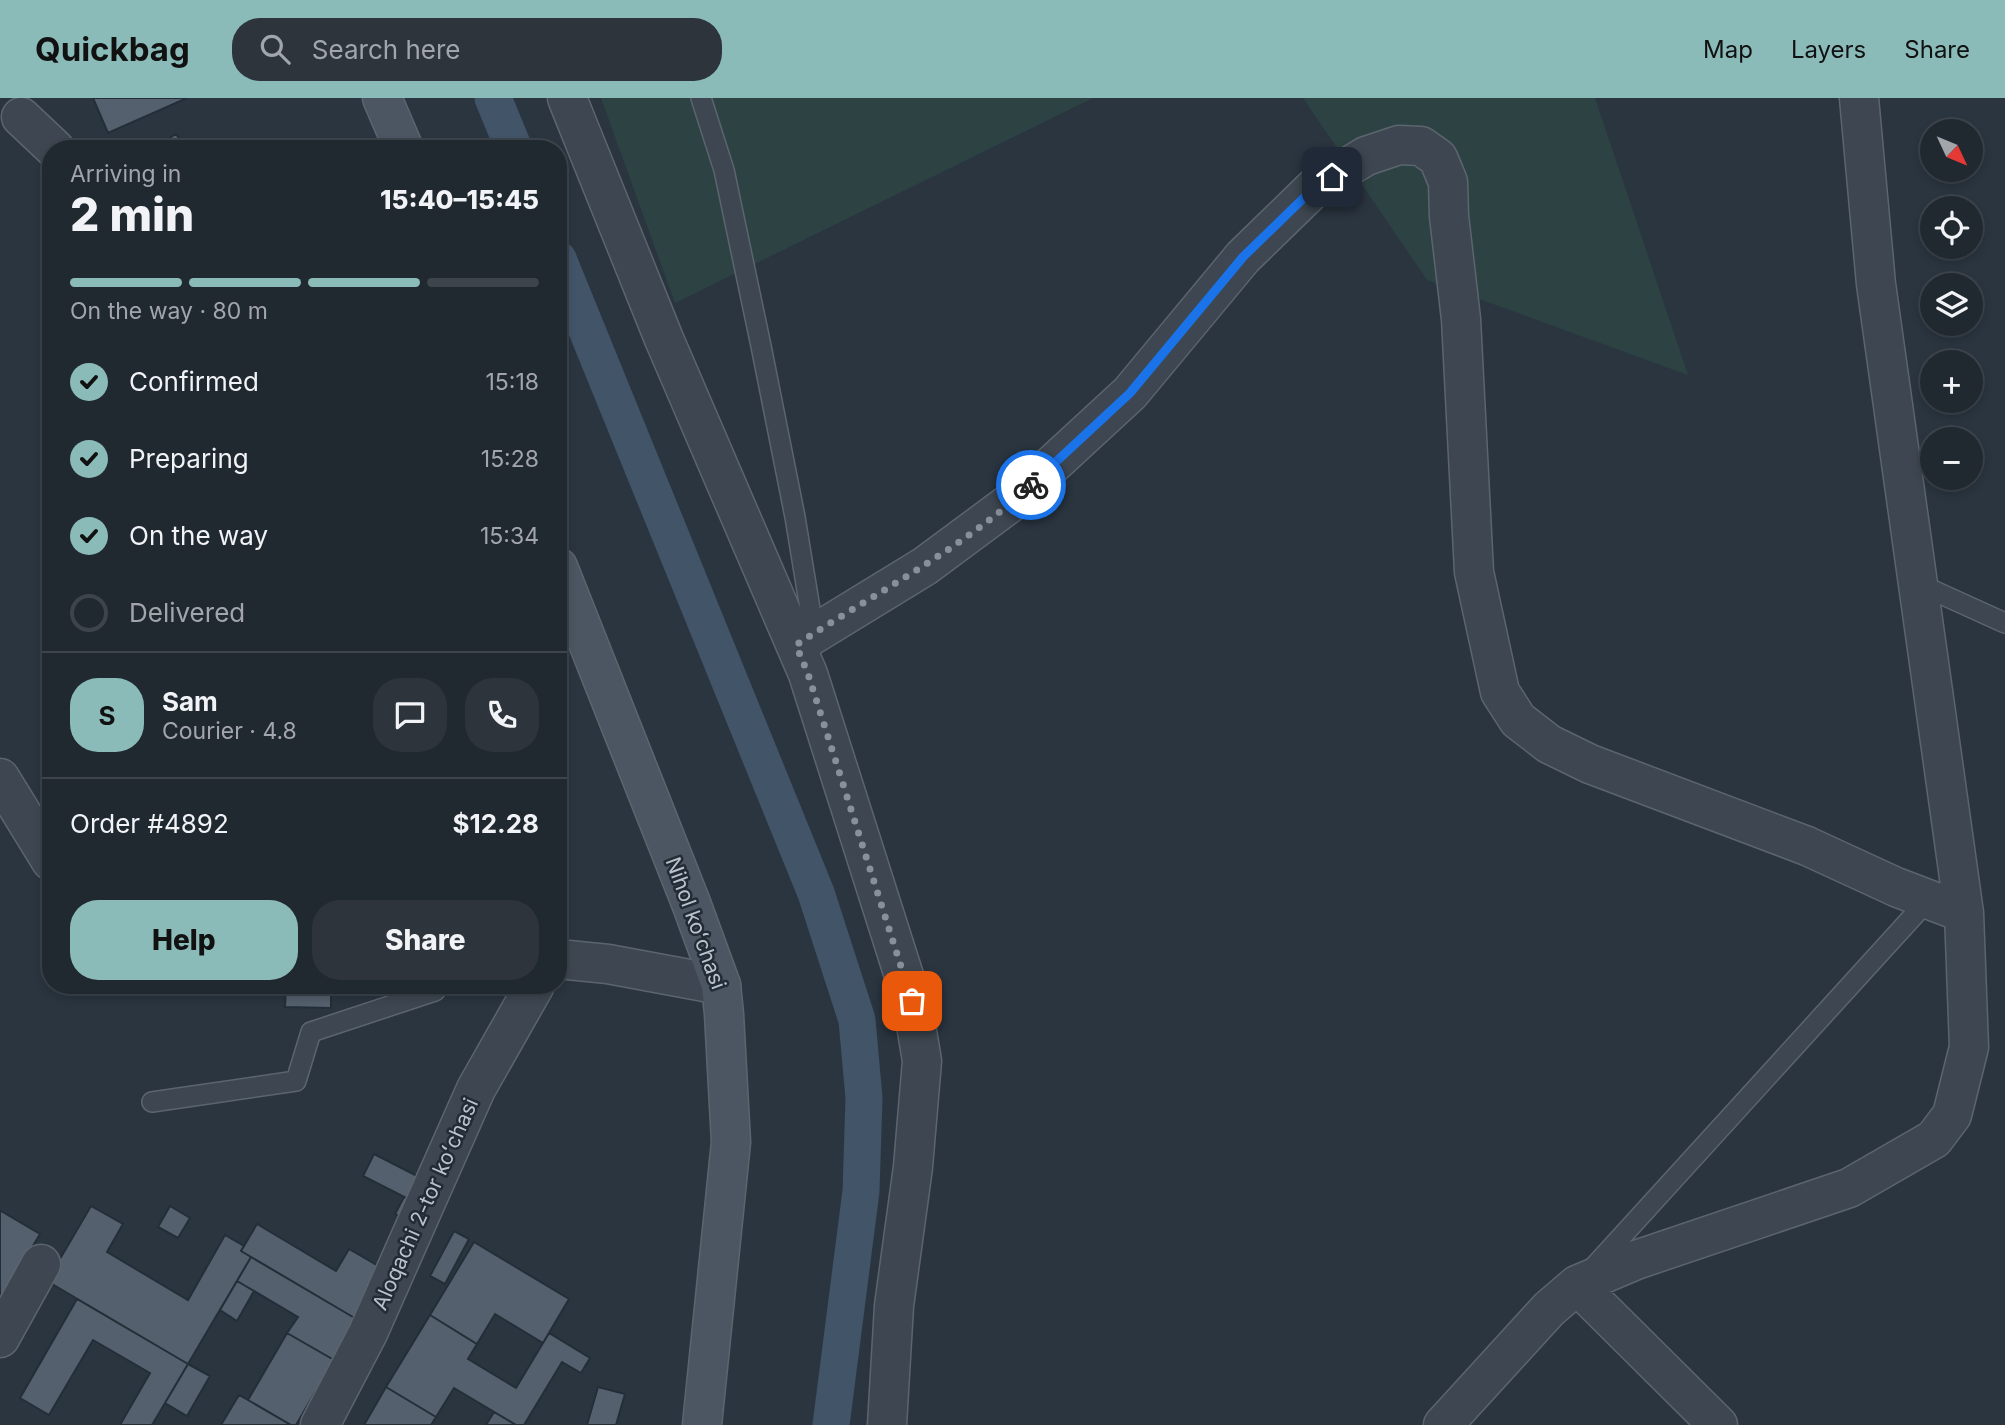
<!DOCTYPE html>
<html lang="en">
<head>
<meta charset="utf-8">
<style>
	:root { --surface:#202830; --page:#2d343c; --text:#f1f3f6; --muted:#a2a6ab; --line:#3d444c; --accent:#8bbbb9 }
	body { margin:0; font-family:Inter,sans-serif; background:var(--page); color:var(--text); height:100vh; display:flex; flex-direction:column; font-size:26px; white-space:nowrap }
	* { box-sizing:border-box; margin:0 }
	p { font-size:23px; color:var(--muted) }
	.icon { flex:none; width:38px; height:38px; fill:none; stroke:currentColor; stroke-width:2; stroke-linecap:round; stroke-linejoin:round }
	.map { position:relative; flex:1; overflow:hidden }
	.side { position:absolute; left:42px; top:42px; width:525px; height:854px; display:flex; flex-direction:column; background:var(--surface); border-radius:28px; box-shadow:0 4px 10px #0003,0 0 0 2px var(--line) }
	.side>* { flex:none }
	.needle { width:46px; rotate:134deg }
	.buttons { position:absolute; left:1920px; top:21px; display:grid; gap:14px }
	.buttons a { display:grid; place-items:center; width:63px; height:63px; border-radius:50%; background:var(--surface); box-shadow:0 4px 10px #0003,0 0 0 2px var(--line); font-size:35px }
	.pin { position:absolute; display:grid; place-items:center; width:60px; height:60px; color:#fff; margin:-30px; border-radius:14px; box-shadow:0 4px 10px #0006 }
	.courier { position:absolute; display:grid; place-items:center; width:70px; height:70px; margin:-35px; border:5px solid #1a73e8; border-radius:50%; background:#fff; color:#222; box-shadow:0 2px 9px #0007 }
	.overview em { font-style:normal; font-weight:800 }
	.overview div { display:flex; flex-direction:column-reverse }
	.overview { display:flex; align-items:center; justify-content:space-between; height:119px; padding:0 28px }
	h1 { font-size:46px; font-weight:800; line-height:52px }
	.bar { display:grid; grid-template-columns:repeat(4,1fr); gap:10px 7px; align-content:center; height:84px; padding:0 28px }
	.bar i { height:9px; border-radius:5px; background:var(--line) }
	.bar .selected { background:var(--accent) }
	.bar p { grid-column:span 4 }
	.line { display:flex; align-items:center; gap:18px; padding:0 28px; border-top:2px solid var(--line) }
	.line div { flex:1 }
	.round { display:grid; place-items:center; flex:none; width:74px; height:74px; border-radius:28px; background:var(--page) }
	ol { padding:0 28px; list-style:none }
	li { display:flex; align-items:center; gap:21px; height:77px }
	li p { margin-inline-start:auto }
	li .icon { padding:7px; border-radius:50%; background:var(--accent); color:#111; stroke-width:4 }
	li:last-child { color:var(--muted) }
	li i { width:38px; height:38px; border:4px solid var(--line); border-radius:50% }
	.button { display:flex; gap:14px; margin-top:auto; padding:14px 28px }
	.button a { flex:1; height:80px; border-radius:28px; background:var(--accent); color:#111; font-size:28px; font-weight:800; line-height:80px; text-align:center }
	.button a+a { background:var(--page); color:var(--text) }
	header { display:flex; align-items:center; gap:42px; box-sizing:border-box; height:98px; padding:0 35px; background:var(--accent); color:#111 }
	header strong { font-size:33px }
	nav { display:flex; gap:38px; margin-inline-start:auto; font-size:24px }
	.search { width:490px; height:63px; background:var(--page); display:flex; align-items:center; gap:18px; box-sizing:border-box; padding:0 24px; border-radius:28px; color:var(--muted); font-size:26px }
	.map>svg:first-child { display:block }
</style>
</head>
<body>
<header>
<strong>Quickbag</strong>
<div class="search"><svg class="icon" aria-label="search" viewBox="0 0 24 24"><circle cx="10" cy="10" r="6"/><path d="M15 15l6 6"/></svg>Search here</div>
<nav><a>Map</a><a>Layers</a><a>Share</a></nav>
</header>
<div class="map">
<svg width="2005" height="1327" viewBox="0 0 2005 1327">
	<rect width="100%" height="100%" fill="#2a3540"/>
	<path fill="#2d4343" d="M601,0H1093L675,205Z
		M1303,0H1595L1688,277L1427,182Z"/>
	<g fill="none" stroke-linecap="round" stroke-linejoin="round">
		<path stroke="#415468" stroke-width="37" d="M493,0L514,51
			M558,161L816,795L857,922L864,1000L861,1093L831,1327"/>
	</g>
	<path fill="#55606e" stroke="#242e38" stroke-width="2" d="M93,0H187L108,35Z
		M176,36L186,51H152Z
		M286,887H331V910L285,909Z
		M374,1056L427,1083L416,1105L363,1078Z
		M404,1099L416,1105L407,1122L395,1116Z
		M91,1108L123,1126L107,1154L188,1202L225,1137L244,1148L241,1153L251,1159L188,1266L47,1183Z
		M170,1108L190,1120L178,1140L158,1129Z
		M1,1113L40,1136L0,1204V1114Z
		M257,1126L336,1173L349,1151L387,1173L358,1222L241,1153Z
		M454,1133L469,1141L445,1186L430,1178Z
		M474,1144L569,1201L543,1245L495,1216L477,1246L430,1217Z
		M251,1159L358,1222L334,1262L287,1235L298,1219L237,1183Z
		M237,1183L254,1193L237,1223L220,1212Z
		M77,1201L188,1266L152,1327H120L150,1275L93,1242L49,1317L20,1300Z
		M430,1217L477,1246L468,1261L516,1290L549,1235L590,1260L581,1275L562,1264L524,1327H516L454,1290L436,1319L386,1289Z
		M287,1235L334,1262L296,1327H291L248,1302Z
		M188,1266L210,1278L187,1318L165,1305Z
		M386,1289L436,1319L431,1327H364Z
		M598,1289L625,1296L616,1327H587Z
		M239,1297L248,1302L291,1327H221Z
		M494,1314L516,1327H486Z"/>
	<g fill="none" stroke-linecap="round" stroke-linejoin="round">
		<g stroke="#5c656e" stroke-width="22">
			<path id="service" d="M701,0L724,72L761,248L795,419L814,535
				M1919,486L2005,525
				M152,1004L296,983L311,934L435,893L436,887
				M1592,1171L1928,802"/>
		</g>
		<g stroke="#5c656e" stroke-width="41">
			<path id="minor" d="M567,0L664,241L808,576L912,903L922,963L913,1069L894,1208L887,1327
				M21,19L55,51
				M796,547L925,468L1014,402L1130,295L1243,159L1315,89L1366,58L1399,47L1421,48L1438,60L1448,84L1449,118L1461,221L1474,474L1500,594L1518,622L1549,646L1590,666L1807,748L1896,789L1964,815
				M0,680L51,763
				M558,861L608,866L721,887
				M1577,1187L1718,1327
				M0,1240L41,1166
				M320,1327L368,1235L476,991L535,887
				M1443,1327L1549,1211L1577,1187L1636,1162L1849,1090L1934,1041L1952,1017L1969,949L1964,815L1876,186L1859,0"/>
		</g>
		<g stroke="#5c656e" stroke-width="41">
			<path id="secondary" d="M382,0L404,51
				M558,469L691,805L721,887L724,916L731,1044L702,1327"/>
		</g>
		<use href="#service" stroke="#3e4751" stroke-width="19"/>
		<use href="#minor" stroke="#3e4751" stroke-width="38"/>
		<use href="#secondary" stroke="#4c5663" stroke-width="38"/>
	</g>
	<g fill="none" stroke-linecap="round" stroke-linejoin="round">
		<path stroke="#88919a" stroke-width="7" stroke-dasharray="0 12.6" d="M912,903L808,576L796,547C875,495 961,452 1031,387"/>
		<path stroke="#1a73e8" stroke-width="9" d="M1031,387L1130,295L1243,159L1315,89L1332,79"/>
	</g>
	<g text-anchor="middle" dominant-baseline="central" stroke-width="5" stroke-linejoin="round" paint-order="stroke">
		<g font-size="21" fill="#bbc2cb" stroke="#222c36">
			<text transform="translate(696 825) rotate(70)">Nihol koʻchasi</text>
			<text transform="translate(425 1106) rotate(-66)">Aloqachi 2-tor koʻchasi</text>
		</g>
	</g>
</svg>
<div class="buttons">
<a><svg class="needle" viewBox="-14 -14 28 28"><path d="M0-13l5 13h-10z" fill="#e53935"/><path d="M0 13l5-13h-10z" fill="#a2a6ab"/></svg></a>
<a><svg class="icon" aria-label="locate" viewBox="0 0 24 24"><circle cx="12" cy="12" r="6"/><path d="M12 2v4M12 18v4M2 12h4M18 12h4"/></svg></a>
<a><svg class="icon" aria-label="layers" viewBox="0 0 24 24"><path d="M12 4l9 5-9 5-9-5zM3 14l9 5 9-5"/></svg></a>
<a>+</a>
<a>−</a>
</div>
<div class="pin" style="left:912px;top:903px;background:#ea580c"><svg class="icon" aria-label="bag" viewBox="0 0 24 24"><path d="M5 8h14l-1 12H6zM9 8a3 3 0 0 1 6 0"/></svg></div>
<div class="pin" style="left:1332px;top:79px;background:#1f2937"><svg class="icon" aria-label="home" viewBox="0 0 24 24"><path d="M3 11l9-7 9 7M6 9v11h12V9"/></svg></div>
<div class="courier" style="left:1031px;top:387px"><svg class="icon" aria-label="bike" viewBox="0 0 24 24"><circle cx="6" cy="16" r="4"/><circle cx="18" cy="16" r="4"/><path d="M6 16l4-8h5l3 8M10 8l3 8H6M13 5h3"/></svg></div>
<section class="side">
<div class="overview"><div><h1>2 min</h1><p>Arriving in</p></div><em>15:40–15:45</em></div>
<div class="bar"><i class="selected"></i><i class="selected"></i><i class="selected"></i><i></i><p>On the way · 80 m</p></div>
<ol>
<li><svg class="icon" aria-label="check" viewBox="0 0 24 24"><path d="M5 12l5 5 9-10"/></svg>Confirmed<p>15:18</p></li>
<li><svg class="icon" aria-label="check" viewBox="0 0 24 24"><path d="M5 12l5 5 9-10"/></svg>Preparing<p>15:28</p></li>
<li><svg class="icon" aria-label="check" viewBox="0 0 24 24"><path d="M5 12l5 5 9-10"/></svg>On the way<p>15:34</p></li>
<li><i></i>Delivered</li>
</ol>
<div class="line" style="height:126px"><b class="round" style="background:var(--accent);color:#111">S</b><div><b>Sam</b><p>Courier · 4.8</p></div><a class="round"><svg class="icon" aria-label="chat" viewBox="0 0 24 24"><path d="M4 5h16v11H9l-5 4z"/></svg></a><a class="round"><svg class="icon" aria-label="phone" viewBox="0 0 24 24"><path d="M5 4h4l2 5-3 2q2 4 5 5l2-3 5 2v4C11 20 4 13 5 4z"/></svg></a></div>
<div class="line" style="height:91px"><div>Order #4892</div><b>$12.28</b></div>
<div class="button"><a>Help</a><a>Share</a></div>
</section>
</div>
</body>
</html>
